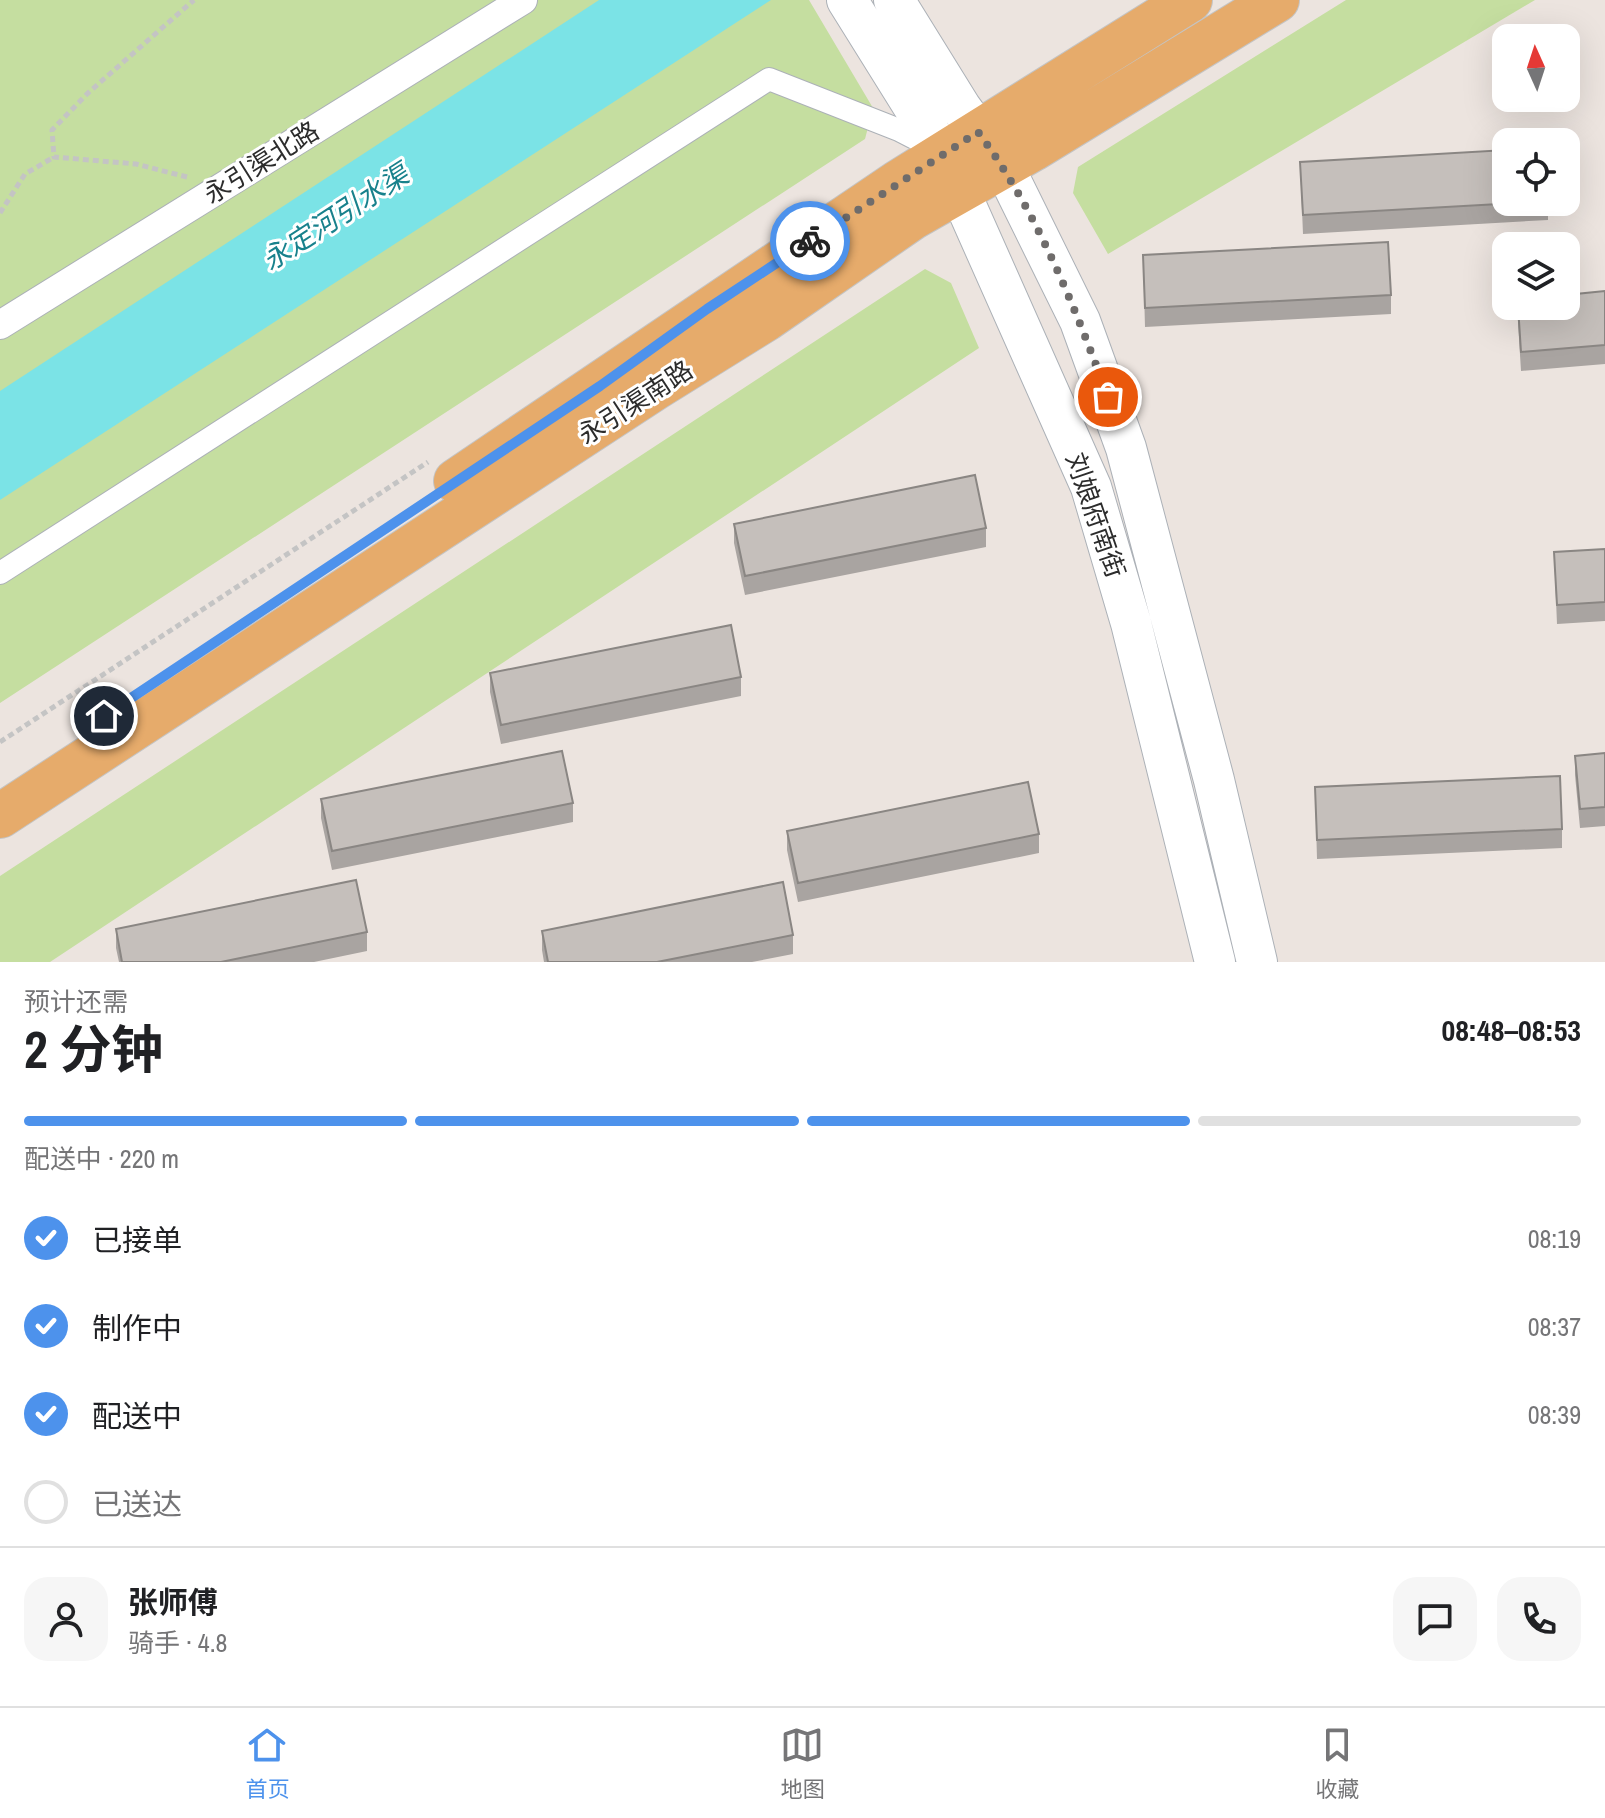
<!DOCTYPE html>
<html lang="zh">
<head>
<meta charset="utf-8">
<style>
	:root { --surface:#fff; --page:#f6f6f6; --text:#202124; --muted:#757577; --line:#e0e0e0; --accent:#4d92ec }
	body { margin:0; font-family:"Archivo Narrow","Noto Sans SC",sans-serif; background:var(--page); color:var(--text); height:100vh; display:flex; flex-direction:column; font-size:30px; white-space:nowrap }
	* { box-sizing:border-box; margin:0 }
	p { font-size:26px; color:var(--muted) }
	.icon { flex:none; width:44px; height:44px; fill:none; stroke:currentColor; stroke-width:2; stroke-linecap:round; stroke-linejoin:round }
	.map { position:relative; height:962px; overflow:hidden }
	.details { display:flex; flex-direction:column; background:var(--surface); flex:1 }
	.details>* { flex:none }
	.needle { width:52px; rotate:357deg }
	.fabs { position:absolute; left:1492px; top:24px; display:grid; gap:16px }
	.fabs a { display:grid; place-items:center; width:88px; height:88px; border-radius:16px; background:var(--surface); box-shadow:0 8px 32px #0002; font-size:40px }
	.pin { position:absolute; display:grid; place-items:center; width:68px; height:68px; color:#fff; margin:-34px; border:4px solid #fff; border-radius:50%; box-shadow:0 2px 8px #0007 }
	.courier { position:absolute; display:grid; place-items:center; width:80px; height:80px; margin:-40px; border:6px solid #4d92ec; border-radius:50%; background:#fff; color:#222; box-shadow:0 2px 10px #0007 }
	.overview em { font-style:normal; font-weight:700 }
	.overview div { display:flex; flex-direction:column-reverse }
	.overview { display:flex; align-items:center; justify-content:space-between; height:136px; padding:0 24px }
	h1 { font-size:52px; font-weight:700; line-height:60px }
	.bar { display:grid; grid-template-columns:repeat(4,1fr); gap:12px 8px; align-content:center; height:96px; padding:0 24px }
	.bar i { height:10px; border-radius:6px; background:var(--line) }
	.bar .active { background:var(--accent) }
	.bar p { grid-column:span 4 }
	.line { display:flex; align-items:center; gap:20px; padding:0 24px; border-top:2px solid var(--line) }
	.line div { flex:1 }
	.round { display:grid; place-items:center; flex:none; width:84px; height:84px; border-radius:24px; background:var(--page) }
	ol { padding:0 24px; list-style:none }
	li { display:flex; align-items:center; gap:24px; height:88px }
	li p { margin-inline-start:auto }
	li .icon { padding:8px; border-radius:50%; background:var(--accent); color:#fff; stroke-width:4 }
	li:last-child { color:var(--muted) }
	li i { width:44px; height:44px; border:4px solid var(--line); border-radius:50% }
	.tab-bar { display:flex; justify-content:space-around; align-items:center; height:112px; border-top:2px solid var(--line); background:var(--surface); font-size:22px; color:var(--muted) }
	.tab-bar a { display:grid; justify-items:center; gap:4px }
	.tab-bar .active { color:var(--accent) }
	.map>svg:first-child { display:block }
</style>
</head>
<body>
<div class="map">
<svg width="1605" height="962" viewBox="0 0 1605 962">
	<rect width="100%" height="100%" fill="#ece4df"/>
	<path fill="#c5dea0" d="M0,0H809L873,108L865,139L0,703Z
		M1346,0H1535L1108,254L1073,193L1078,167Z
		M925,269L951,283L979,348L50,962H0V876Z"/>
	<path fill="#7be3e6" d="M599,0H771L0,500V391Z"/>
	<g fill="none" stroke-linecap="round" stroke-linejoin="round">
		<g stroke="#acb1b7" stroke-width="24">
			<path id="pedestrian" d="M0,573L769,79L899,130L932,147"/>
		</g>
		<g stroke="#acb1b7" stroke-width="30">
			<path id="minor" d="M0,325L523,0"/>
		</g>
		<g stroke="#acb1b7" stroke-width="42">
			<path id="secondary" d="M847,0L943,154L1091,487L1131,623L1215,962
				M894,0L961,108L1003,165L1080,321L1126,448L1214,780L1257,962"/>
		</g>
		<g stroke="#c4c4c4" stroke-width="46">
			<path id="primary" d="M456,481L897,183L1190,0
				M0,816L655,388L766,319L912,218L1033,149L1277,0"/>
		</g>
		<path stroke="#c4c4c4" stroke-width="5" stroke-dasharray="6 4" stroke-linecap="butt" d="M187,177L136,164L54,157L52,130L88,93L194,0
			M0,213L25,174L54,157
			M0,742L428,462"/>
		<use href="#pedestrian" stroke="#fff" stroke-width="22"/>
		<use href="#minor" stroke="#fff" stroke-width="28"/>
		<use href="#secondary" stroke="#fff" stroke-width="40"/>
		<use href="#primary" stroke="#e6ab6b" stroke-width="44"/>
	</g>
	<path fill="#a9a4a1" d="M1300,162L1506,202H1548V220L1303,234Z
		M1143,255L1391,295V314L1145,327Z
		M1605,291V364L1521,371L1517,306Z
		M734,524L986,528V547L745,595L734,543Z
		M1605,549V621L1557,624L1554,552Z
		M490,673L741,677V696L501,744L490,692Z
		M1605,753V826L1580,828L1575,775V756Z
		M1315,787L1562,829V848L1317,859Z
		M321,799L573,803V822L332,870L321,818Z
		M787,831L1039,834V853L798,902L787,850Z
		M116,929L367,932V951L314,962H119L116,948Z
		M542,931L793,935V954L752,962H544L542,950Z"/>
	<path fill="#c5bfbb" stroke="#8a8683" stroke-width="2" d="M1506,150V202H1536L1303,215L1300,162Z
		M1388,242L1391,295L1145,308L1143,255Z
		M1605,291V345L1521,352L1518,306H1566V295Z
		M975,475L986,528L745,576L734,524Z
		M1605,549V602L1557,605L1554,552Z
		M731,625L741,677L501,725L490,673Z
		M562,751L573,803L332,851L321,799Z
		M1605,753V807L1580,809L1575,756Z
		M1560,776L1562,829L1317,840L1315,787Z
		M1028,782L1039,834L798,883L787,831Z
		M356,880L367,932L221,962H122L116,929Z
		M783,882L793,935L657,962H548L542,931Z"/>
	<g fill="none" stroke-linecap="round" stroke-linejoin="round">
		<path stroke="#6f6c6b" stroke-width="8" stroke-dasharray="0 14.4" d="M810,241L978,132C1037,211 1074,305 1108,397"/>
		<path stroke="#4d92ec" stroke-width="10" d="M104,716L600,386L707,309L810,241"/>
	</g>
	<g text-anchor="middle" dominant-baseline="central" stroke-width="6" stroke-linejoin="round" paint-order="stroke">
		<g font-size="26" fill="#2c2c2c" stroke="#fff">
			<text transform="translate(261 162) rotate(-32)">永引渠北路</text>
			<text transform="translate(635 402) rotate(-33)">永引渠南路</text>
			<text transform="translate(1096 515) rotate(71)">刘娘府南街</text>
		</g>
		<g font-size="28" font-style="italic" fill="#18818c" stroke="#fff">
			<text transform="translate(335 217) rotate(-33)">永定河引水渠</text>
		</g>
	</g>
</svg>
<div class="fabs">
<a><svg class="needle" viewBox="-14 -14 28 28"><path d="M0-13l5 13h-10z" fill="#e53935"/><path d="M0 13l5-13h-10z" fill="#757577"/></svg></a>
<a><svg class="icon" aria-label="locate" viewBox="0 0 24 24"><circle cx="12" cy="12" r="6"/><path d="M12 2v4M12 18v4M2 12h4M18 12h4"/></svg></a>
<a><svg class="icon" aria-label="layers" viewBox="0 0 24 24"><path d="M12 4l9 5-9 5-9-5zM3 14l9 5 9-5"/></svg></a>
</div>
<div class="pin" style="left:1108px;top:397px;background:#ea580c"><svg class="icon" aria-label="bag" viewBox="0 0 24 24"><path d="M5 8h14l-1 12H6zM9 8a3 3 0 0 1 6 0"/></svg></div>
<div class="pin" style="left:104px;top:716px;background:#1f2937"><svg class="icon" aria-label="home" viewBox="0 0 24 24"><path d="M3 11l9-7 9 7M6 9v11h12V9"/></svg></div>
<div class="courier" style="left:810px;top:241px"><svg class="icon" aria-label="bike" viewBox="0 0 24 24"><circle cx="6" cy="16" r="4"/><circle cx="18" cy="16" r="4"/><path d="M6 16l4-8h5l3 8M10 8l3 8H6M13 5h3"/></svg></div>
</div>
<section class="details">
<div class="overview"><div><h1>2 分钟</h1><p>预计还需</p></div><em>08:48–08:53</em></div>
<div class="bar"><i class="active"></i><i class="active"></i><i class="active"></i><i></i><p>配送中 · 220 m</p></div>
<ol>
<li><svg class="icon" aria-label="check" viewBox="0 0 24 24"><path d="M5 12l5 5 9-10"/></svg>已接单<p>08:19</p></li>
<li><svg class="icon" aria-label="check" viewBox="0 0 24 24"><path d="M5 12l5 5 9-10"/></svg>制作中<p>08:37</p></li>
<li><svg class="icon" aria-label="check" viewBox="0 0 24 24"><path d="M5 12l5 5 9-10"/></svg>配送中<p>08:39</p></li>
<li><i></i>已送达</li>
</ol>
<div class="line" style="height:144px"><a class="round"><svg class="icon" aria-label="person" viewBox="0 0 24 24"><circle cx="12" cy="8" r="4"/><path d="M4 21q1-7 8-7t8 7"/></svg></a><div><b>张师傅</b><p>骑手 · 4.8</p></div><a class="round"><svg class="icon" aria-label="chat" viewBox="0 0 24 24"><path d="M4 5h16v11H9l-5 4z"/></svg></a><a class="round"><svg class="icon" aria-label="phone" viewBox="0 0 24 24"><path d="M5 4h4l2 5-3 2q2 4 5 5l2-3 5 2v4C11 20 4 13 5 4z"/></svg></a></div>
</section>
<nav class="tab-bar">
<a class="active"><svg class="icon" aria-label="home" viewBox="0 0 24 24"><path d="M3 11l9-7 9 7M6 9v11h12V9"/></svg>首页</a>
<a><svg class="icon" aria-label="map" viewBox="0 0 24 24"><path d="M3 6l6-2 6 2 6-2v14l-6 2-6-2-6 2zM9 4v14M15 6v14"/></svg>地图</a>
<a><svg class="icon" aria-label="saved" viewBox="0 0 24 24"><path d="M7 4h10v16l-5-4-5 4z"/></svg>收藏</a>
</nav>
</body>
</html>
